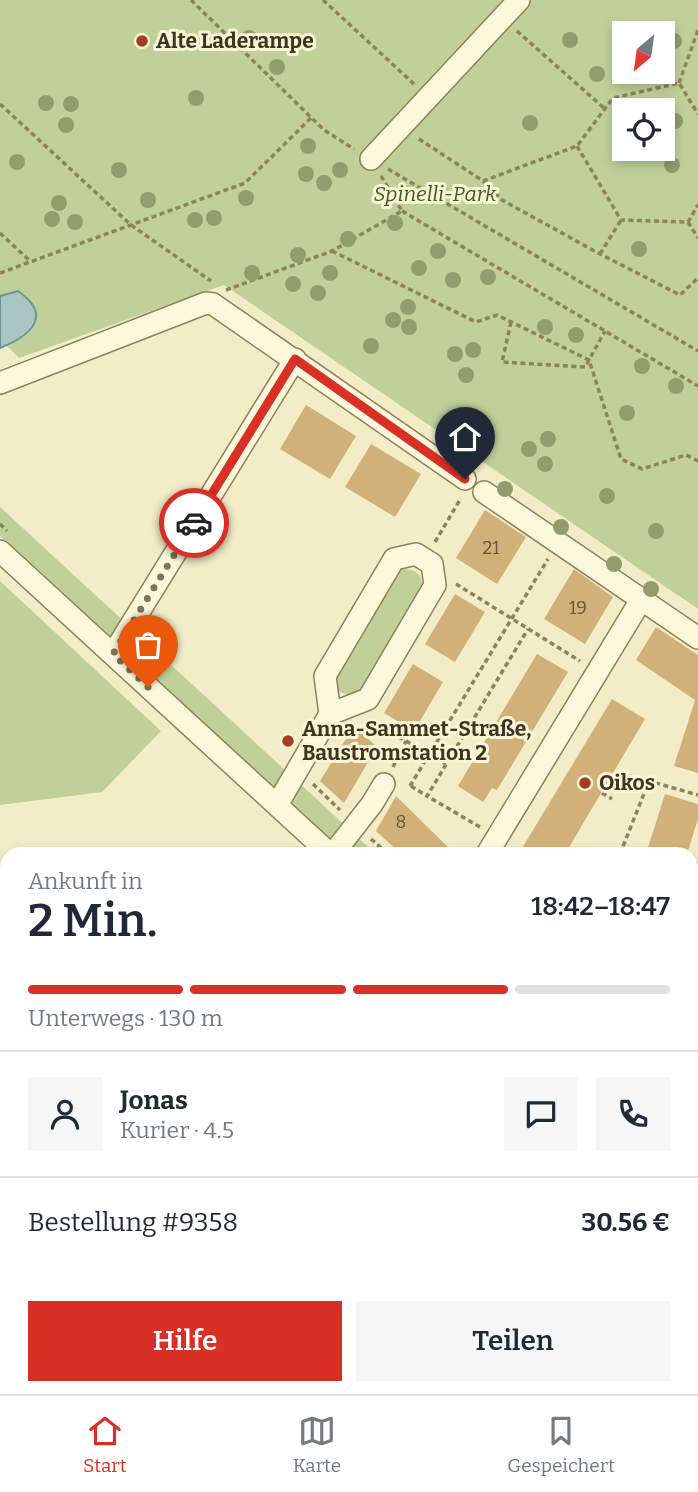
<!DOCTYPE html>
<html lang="de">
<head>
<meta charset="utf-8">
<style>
	:root { --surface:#fff; --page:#f6f6f7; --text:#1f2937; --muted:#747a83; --line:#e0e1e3; --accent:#d93025 }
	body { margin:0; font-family:Bitter,serif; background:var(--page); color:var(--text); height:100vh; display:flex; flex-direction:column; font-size:26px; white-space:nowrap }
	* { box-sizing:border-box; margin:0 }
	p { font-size:23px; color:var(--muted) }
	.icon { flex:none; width:38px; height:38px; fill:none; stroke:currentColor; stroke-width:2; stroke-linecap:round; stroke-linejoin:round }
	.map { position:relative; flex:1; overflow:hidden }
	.details { position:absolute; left:0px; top:847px; width:698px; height:548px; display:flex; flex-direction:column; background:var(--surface); border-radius:21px 21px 0 0; box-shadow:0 4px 10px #0003 }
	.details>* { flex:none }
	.needle { width:46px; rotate:209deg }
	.buttons { position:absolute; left:612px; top:21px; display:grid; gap:14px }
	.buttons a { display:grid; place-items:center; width:63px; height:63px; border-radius:0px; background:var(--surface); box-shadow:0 4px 10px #0003; font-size:35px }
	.pin { position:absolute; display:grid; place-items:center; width:60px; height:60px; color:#fff; margin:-72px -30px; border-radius:50% 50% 50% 0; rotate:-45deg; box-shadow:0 0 7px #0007 }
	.pin .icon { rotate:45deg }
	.courier { position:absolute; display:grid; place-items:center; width:70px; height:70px; margin:-35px; border:5px solid #d93025; border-radius:50%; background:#fff; color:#222; box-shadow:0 2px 9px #0007 }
	.summary em { font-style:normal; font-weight:600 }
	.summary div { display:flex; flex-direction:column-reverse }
	.summary { display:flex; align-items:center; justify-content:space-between; height:119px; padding:0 28px }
	h1 { font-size:46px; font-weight:600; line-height:52px }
	.bar { display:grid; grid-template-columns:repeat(4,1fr); gap:10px 7px; align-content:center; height:84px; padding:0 28px }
	.bar i { height:9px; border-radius:5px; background:var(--line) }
	.bar .active { background:var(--accent) }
	.bar p { grid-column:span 4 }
	.line { display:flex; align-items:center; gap:18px; padding:0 28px; border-top:2px solid var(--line) }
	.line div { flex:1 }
	.round { display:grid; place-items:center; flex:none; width:74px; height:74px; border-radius:0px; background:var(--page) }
	.cta { display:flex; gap:14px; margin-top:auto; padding:14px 28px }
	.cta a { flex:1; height:80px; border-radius:0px; background:var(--accent); color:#fff; font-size:28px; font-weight:600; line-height:80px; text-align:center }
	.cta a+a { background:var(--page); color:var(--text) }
	.dock { display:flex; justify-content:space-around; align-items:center; height:98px; border-top:2px solid var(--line); background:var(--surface); font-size:19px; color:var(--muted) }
	.dock a { display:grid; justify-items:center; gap:4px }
	.dock .active { color:var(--accent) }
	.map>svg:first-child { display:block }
</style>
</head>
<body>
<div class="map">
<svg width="698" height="1394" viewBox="0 0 698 1394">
	<rect width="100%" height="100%" fill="#f2edc6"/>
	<path fill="#bfd199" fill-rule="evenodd" d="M0,0H698V609L224,285L19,358L0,339ZM625,33H663V72H625ZM625,110H663V149H625Z
		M0,507L376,854H340L302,814L0,536Z
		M401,569C417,569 422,574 423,590L364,690L350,696L338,691L335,686L334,673L395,574Z
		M0,581L161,731L102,792L0,805Z"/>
	<path fill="#a8c5c2" stroke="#6d9493" stroke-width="2" d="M18,291C54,316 30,336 0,348V296Z"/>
	<path fill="#d2b07a" d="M306,405L356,436L330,479L280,449Z
		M371,444L421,474L395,517L345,487Z
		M485,510L526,537L497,584L456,558Z
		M574,569L613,597L585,644L544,619Z
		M455,594L485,612L455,662L425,644Z
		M656,627L698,655V773L674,766L695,700L636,660Z
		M537,654L568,672L497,790L492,788L483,802L458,786Z
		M413,664L443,682L414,731L384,713Z
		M612,699L645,719L565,854H528L521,850Z
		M354,726L377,747L344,803L320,781Z
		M665,794L698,804V819L687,854H646Z
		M396,796L455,854H401L376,831Z
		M0,1019L7,1023V1054L0,1066Z
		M691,1243L698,1249V1394H644L645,1388H691Z
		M35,1388H66L62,1394H46Z"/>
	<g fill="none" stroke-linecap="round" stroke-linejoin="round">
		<g stroke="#8f815a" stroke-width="24">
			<path id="minor" d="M371,159L519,0
				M0,383L206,303L213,304L465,479
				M484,492L698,638
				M0,551L330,854
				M113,654L295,359
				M277,805L330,714L325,676L394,559L416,554L432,564L435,585L368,699L330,714
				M333,854L372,804L384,784
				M487,854L641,600
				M691,895L698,874
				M691,1184L698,1189
				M0,1228L7,1232
				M271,1388L281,1394
				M609,1394L610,1388"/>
		</g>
		<path stroke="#8f815a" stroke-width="3.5" stroke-dasharray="5 3.5" stroke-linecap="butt" d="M191,0L324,130L354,149
			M323,0L414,84
			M517,31L605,109
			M679,83L698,30
			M0,104L131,225L211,281
			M419,139L483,181L577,146L613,98L679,83L698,114
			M577,146L621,220L688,222L698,205
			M388,169L698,351
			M483,181L502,200L600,254L680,295L698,278
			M402,211L698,386
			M688,222L698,238
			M0,233L31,262
			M332,251L476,322L497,315L589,360L621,459L642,469L686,455L698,461
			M600,254L621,220
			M0,273L245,183L312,117
			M226,290L332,251L402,211L381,176
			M511,322L502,362L585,367L605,331
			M0,524L7,531
			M435,542L461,498
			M456,584L580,661
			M369,720L446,764
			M393,767L406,741
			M313,784L340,810
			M410,786L548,559
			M411,786L427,796
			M602,793L612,799
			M480,827L427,796L528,629
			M371,839L388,854
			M620,854L649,781L698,795
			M691,992L698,963
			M691,1047L698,1052
			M691,1215L698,1221
			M633,1394L634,1388"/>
		<use href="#minor" stroke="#fbf8db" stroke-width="21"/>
	</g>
	<g fill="#929d6d">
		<circle cx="249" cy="38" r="8"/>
		<circle cx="570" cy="40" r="8"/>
		<circle cx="674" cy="41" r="8"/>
		<circle cx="277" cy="67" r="8"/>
		<circle cx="597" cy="74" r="8"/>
		<circle cx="196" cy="98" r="8"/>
		<circle cx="46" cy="103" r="8"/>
		<circle cx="71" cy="104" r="8"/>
		<circle cx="675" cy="121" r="8"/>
		<circle cx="530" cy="123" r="8"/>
		<circle cx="66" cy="125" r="8"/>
		<circle cx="308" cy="146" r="8"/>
		<circle cx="17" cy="162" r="8"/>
		<circle cx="672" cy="165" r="8"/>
		<circle cx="119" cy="170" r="8"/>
		<circle cx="340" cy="170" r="8"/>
		<circle cx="306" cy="174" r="8"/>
		<circle cx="324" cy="183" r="8"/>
		<circle cx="246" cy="198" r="8"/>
		<circle cx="148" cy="200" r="8"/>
		<circle cx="59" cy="203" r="8"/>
		<circle cx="214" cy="218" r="8"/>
		<circle cx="52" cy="219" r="8"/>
		<circle cx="195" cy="220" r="8"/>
		<circle cx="75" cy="222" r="8"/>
		<circle cx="395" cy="223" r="8"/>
		<circle cx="348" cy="239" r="8"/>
		<circle cx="639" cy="249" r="8"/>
		<circle cx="438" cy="251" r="8"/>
		<circle cx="298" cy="255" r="8"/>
		<circle cx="419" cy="268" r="8"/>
		<circle cx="252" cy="273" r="8"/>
		<circle cx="330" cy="273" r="8"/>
		<circle cx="488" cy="277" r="8"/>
		<circle cx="453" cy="280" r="8"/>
		<circle cx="293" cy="284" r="8"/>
		<circle cx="318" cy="293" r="8"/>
		<circle cx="408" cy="307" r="8"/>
		<circle cx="393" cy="320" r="8"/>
		<circle cx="409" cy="327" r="8"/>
		<circle cx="545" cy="327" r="8"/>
		<circle cx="576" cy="335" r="8"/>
		<circle cx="371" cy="346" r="8"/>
		<circle cx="473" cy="350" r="8"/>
		<circle cx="455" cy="354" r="8"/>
		<circle cx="642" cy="366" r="8"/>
		<circle cx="466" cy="375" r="8"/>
		<circle cx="676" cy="386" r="8"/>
		<circle cx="627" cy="413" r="8"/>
		<circle cx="548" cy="439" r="8"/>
		<circle cx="529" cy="449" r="8"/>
		<circle cx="545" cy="464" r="8"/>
		<circle cx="505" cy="489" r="8"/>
		<circle cx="607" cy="496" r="8"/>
		<circle cx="561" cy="527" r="8"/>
		<circle cx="656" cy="531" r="8"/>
		<circle cx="614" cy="564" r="8"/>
		<circle cx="651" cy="589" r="8"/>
	</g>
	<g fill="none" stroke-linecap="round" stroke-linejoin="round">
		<path stroke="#7d7559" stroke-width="7" stroke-dasharray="0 12.6" d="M148,687L113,654L194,523"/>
		<path stroke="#d93025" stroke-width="9" d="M194,523L295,359L465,479"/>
	</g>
	<g fill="#a33e25" stroke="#f8f5d7" stroke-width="2.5">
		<circle cx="142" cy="41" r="7"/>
		<circle cx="288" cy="741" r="7"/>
		<circle cx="585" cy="783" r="7"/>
	</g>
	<g text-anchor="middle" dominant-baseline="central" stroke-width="6" stroke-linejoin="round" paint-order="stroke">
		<g font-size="18" fill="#635336">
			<text x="491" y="548">21</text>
			<text x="578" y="608">19</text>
			<text x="401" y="822">8</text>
		</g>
		<g font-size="21" font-weight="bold" fill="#3e341f" stroke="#f8f5d7" text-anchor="start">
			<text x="156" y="41">Alte Laderampe</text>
			<text x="302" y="729">Anna-Sammet-Straße,<tspan x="302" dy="24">Baustromstation 2</tspan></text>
			<text x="599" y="783">Oikos</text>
		</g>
		<g font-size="21" font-style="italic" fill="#435c24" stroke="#f8f5d7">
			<text x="435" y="194">Spinelli-Park</text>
		</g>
	</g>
</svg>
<div class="buttons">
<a><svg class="needle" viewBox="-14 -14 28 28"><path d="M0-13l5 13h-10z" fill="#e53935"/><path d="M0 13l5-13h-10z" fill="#747a83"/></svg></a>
<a><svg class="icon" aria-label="locate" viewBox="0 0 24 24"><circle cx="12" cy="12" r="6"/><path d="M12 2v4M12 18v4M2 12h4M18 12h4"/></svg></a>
</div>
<div class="pin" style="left:148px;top:687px;background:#ea580c"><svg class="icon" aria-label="bag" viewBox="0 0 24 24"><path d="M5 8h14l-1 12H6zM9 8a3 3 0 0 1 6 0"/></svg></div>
<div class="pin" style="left:465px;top:479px;background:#1f2937"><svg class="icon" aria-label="home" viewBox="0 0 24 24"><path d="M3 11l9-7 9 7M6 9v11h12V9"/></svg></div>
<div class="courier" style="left:194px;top:523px"><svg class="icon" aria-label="car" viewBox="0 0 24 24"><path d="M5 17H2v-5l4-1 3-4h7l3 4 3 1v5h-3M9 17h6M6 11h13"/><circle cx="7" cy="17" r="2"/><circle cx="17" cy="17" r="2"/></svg></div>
<section class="details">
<div class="summary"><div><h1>2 Min.</h1><p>Ankunft in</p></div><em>18:42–18:47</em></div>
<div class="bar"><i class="active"></i><i class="active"></i><i class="active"></i><i></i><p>Unterwegs · 130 m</p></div>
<div class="line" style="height:126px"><a class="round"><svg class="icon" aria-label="person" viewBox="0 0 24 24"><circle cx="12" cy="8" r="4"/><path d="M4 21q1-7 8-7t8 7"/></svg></a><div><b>Jonas</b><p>Kurier · 4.5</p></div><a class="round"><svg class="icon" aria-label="chat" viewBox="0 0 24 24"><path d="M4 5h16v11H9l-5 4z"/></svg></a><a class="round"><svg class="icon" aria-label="phone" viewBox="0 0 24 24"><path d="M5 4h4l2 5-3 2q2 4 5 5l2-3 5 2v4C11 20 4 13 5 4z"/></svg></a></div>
<div class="line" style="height:91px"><div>Bestellung #9358</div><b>30.56 €</b></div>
<div class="cta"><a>Hilfe</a><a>Teilen</a></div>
</section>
</div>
<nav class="dock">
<a class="active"><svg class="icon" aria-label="home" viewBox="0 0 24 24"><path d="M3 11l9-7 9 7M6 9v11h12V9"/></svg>Start</a>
<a><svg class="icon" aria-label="map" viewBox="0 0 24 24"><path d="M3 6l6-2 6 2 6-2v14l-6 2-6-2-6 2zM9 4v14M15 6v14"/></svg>Karte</a>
<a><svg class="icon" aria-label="saved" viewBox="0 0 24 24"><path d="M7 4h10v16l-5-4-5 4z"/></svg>Gespeichert</a>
</nav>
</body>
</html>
